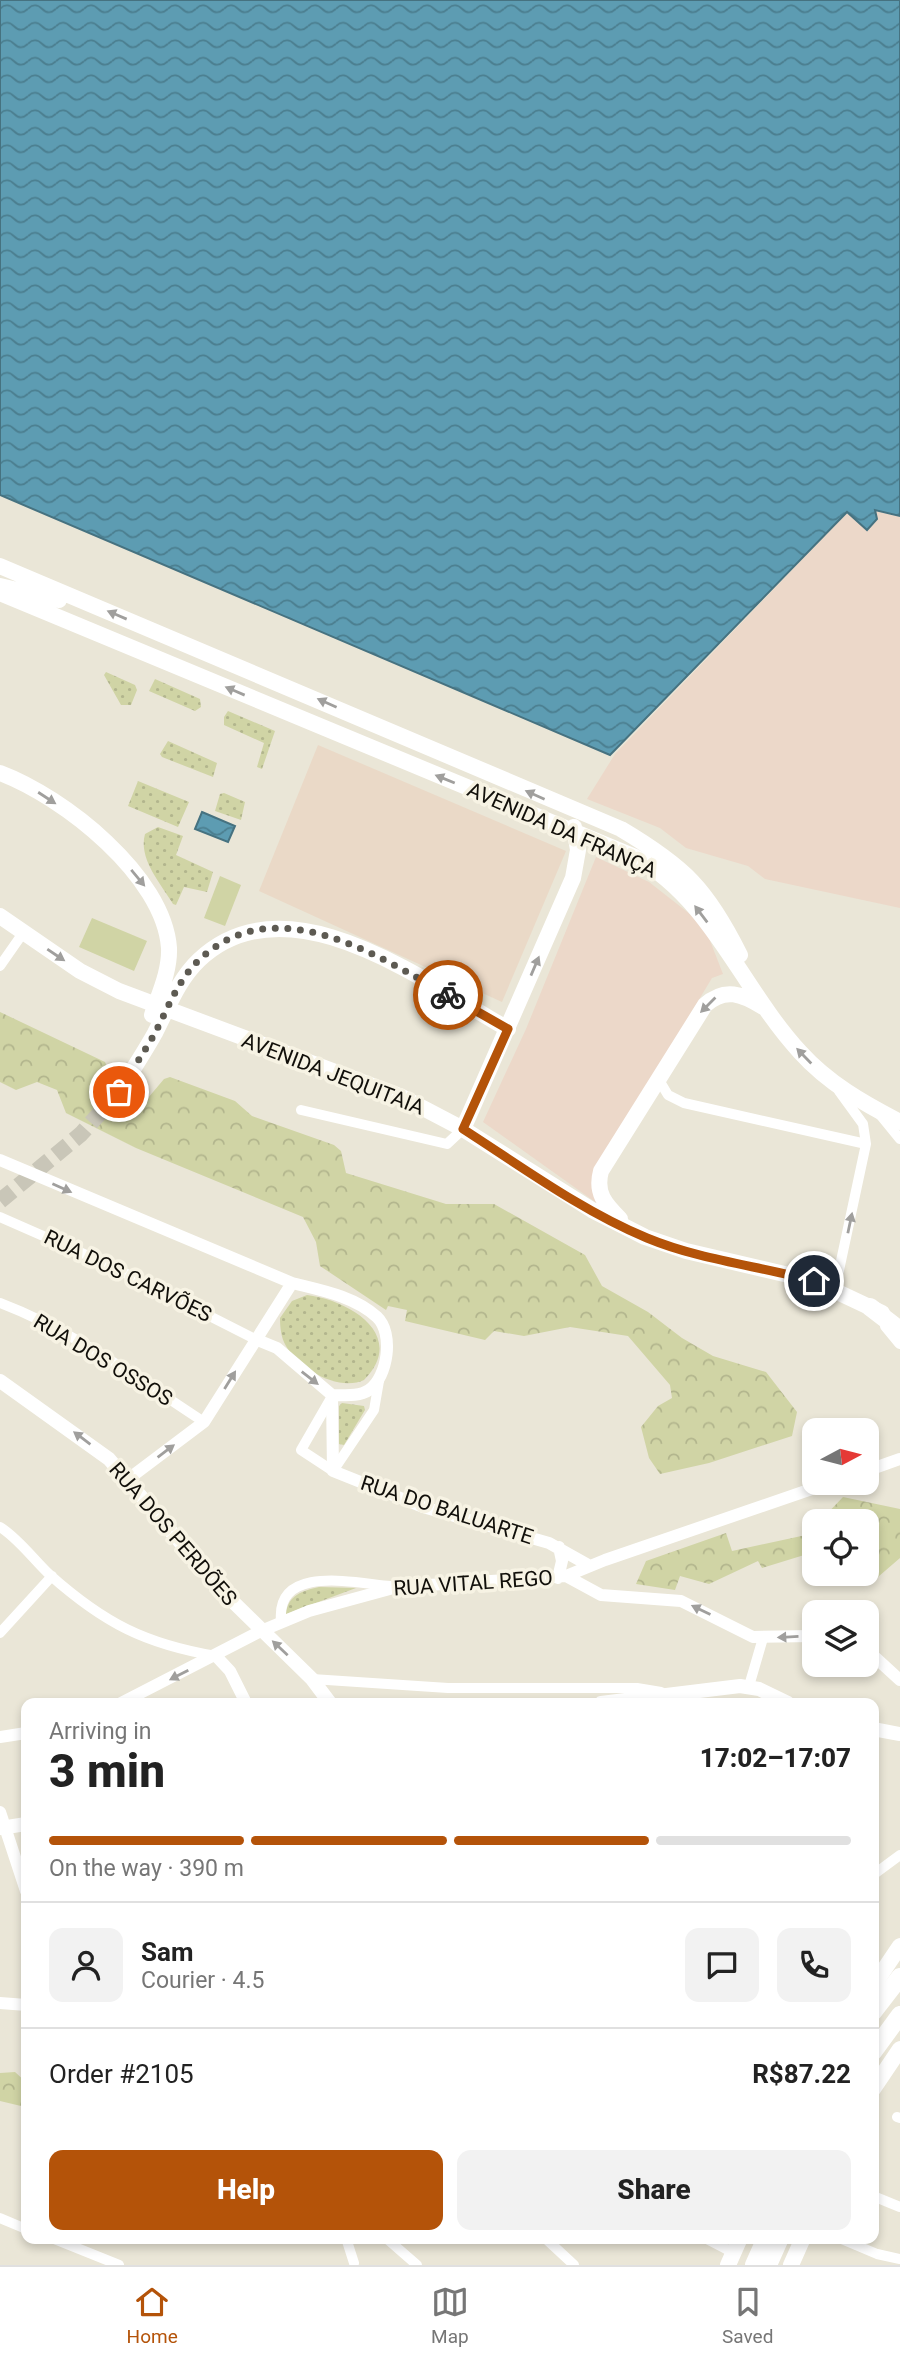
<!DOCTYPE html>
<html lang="en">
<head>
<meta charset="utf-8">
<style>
	:root { --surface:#fff; --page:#f2f2f2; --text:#222; --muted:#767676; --line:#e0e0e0; --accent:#b45309 }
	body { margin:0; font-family:Roboto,sans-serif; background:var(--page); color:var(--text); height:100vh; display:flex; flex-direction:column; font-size:26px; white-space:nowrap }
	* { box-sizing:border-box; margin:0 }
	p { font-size:23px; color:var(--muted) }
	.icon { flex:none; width:38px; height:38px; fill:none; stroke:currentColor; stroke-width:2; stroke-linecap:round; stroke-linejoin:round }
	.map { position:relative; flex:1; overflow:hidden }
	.sheet { position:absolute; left:21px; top:1698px; width:858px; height:546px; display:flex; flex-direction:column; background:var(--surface); border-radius:14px; box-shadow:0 4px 10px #0003 }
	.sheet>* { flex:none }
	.needle { width:46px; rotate:83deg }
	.controls { position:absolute; left:802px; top:1418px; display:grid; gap:14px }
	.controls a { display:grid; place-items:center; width:77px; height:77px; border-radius:14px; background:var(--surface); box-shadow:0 4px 10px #0003; font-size:35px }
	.pin { position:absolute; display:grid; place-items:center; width:60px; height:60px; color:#fff; margin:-30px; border:4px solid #fff; border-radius:50%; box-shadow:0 2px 7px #0007 }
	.courier { position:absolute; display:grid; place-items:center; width:70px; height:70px; margin:-35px; border:5px solid #b45309; border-radius:50%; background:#fff; color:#222; box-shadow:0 2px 9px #0007 }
	.headline em { font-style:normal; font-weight:800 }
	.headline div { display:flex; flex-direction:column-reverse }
	.headline { display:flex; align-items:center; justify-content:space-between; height:119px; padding:0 28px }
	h1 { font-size:46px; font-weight:800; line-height:52px }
	.bar { display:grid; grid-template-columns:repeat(4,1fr); gap:10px 7px; align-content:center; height:84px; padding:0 28px }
	.bar i { height:9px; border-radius:5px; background:var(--line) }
	.bar .current { background:var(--accent) }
	.bar p { grid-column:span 4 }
	.line { display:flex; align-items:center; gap:18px; padding:0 28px; border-top:2px solid var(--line) }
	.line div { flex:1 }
	.round { display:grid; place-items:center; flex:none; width:74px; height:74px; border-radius:14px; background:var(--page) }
	.button { display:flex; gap:14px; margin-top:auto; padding:14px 28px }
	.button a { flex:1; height:80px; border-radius:14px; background:var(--accent); color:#fff; font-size:28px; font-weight:800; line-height:80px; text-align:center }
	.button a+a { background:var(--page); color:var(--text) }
	.tab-bar { display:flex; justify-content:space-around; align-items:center; height:98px; border-top:2px solid var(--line); background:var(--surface); font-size:19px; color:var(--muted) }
	.tab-bar a { display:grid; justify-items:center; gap:4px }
	.tab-bar .current { color:var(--accent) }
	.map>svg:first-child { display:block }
</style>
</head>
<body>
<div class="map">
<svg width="900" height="2265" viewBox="0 0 900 2265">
	<defs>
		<pattern id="grass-dots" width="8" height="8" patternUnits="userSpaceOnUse" patternTransform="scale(1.75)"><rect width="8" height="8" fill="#d0d4a5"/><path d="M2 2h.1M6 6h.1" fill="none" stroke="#b2b58d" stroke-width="1.8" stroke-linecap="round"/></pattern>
		<pattern id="forest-crowns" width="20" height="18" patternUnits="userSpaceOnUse" patternTransform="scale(1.75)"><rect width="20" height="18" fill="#d0d4a5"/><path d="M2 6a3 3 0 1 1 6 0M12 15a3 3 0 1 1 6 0" fill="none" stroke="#b2b58d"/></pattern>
		<pattern id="water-waves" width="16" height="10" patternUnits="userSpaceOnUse" patternTransform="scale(1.75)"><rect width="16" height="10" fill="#5d9cb2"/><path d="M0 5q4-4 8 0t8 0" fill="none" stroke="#4b7e8f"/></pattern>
	</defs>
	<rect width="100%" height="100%" fill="#eae6d7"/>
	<path fill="#ecd8c9" d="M876,511L900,516V908L765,879L748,866L686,848L660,828L587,799L615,754L847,513L868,530L877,519Z
		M596,857L649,882L695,918L709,938L723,974L712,978L594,1174L598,1204L483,1122L526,1029Z"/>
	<path fill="#ead9c7" d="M318,745L566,851L502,1002L259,891Z"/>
	<path fill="url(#grass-dots)" d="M106,672L135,685L137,690L131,705H121L104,675Z
		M155,679L200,699L201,707L195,711L149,691Z
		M228,711L275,731L262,769L257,767L264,743L224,725V717Z
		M168,741L217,763L213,777L162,757L160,754Z
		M138,781L189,802L178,827L128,806Z
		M224,793L245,802L241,820L215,811L220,794Z
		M158,827L183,836L176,855L213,872L207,892L184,887L176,905L173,904C161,884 138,859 145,834Z
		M307,1295C349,1300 408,1335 364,1380C339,1392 299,1369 286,1346C281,1338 280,1327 280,1318L292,1301Z
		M342,1403L364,1406L365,1410L344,1445L339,1444V1406Z
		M319,1587L356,1588L286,1614C288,1595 302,1591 319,1587Z"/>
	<path fill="url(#forest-crowns)" d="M0,1012L105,1062L107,1067L100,1084L102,1093L129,1105L148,1098L164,1079L170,1077L235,1101L252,1116L334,1145L341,1151L346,1173L446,1204H494L585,1255L602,1286L648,1312L682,1338L713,1356L766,1372L797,1412L792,1436L709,1463L660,1474L649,1458L641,1427L658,1406L672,1398L670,1385L628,1336L570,1327L524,1336L494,1331L485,1340L405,1321L407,1310L388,1306L386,1310L320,1266L316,1242L303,1217L136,1148L66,1113L57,1090L37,1082L16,1090L0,1082Z
		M843,1497L900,1509V1558L871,1583L850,1581L848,1573H866V1521H820Z
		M814,1528V1552L762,1568L758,1561L709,1584L680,1576L675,1590L636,1584L646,1561L726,1533L732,1551L806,1535Z
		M15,2072L26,2082V2126L21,2106L0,2101V2073Z"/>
	<path fill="#d0d4a5" d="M220,876L241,885L225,926L204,918Z
		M92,918L147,941L134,971L79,947Z"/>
	<path fill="url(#water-waves)" stroke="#467280" stroke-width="2" d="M0,0H900V516L875,510L877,519L867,530L847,512L610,755L0,495Z
		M202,812L235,826L228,842L195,829Z"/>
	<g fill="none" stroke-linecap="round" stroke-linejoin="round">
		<path stroke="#c9c6b8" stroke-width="16" stroke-dasharray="16 8" stroke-linecap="butt" d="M0,1201L81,1134L119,1092"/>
		<path stroke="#fff" stroke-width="10" d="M0,966L23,933
			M659,1080L668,1095L684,1103L866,1144
			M301,1110L447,1144L463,1129
			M878,1112L900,1139
			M0,1217L107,1264L255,1339
			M835,1289L866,1144L863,1124L839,1091
			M0,1303C74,1331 138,1379 204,1422
			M331,1398L301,1450L333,1471L374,1410L379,1381
			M0,1527C18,1538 34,1560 50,1575C104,1623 145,1644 216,1656
			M281,1621C276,1564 355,1583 390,1586
			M0,1633L52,1576
			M312,1679L448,1688H637L661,1692
			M749,1686L763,1638
			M873,1875L900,1855
			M897,2117L900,2118
			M873,2196L900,2207
			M0,2218L26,2229
			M52,2238L119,2265
			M346,2238L354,2263
			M386,2238L417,2265
			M545,2238L574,2265
			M705,2238L734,2253
			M839,2238L877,2254L900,2259"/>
		<path stroke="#fff" stroke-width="12" d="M0,1160L292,1283C320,1290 354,1296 377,1317C394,1333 388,1377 369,1390C359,1397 344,1395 332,1395L277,1348L255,1339
			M886,1326L900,1343
			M332,1395L333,1471L423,1507L549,1543L590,1566
			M866,1471L900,1459
			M127,1480L204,1422L292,1283
			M566,1576L601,1595L681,1601L753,1637L814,1636
			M558,1578L562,1561L559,1547
			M866,1649L900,1680
			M216,1656L230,1671L246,1703
			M121,1703L261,1631L309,1611L397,1587L566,1576L605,1560L832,1482
			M0,1737L26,1733
			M0,1812L26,1891
			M0,2003L26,2005"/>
		<path stroke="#fff" stroke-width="14" d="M0,1381L109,1459L221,1590L312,1679L330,1703
			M601,1703L740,1686L759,1689L788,1703
			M873,1729L900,1734
			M0,1828L26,1824"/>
		<path stroke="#fff" stroke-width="16" d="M0,566L621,829C685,867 707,889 740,955
			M0,586L59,600
			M0,593L635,857C713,901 741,988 800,1052C828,1083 863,1103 900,1122
			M0,773C64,797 164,876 169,948C170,971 159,994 152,1015
			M0,916L80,971L119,991L402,1097L463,1129L592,1210L645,1237L686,1251L814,1281L882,1313
			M119,1092C131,1072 144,1053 155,1033C168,1008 178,980 199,960C288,876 426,983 508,1029
			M463,1129L573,878L578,850L574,827
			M620,1219C605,1204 595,1193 601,1171L705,1005C725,987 742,994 763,1007
			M873,1986L900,1946
			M873,2089L900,2049
			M728,2265L740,2238
			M791,2265L803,2238"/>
		<path stroke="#fff" stroke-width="18" d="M870,1307L900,1330
			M873,2012L900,1977
			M873,2052L900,2015
			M754,2265L766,2238
			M768,2265L780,2238"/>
	</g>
	<defs><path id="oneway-solid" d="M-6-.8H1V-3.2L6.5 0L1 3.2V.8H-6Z" transform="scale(1.75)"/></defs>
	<g fill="#a09f9d">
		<use href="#oneway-solid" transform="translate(117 615) rotate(-157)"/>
		<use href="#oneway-solid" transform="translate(235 691) rotate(-157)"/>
		<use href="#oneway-solid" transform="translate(327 703) rotate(-156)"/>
		<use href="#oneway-solid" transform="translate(445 779) rotate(-158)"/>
		<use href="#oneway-solid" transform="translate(535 795) rotate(-156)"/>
		<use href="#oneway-solid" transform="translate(47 798) rotate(33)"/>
		<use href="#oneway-solid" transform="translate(138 878) rotate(50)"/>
		<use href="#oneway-solid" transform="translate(701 914) rotate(-127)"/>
		<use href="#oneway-solid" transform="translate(56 955) rotate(34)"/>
		<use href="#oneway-solid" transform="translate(535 966) rotate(-67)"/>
		<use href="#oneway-solid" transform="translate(708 1005) rotate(135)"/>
		<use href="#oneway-solid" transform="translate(804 1056) rotate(-134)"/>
		<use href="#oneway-solid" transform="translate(62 1188) rotate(24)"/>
		<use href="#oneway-solid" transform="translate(850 1223) rotate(-78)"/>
		<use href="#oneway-solid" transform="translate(310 1378) rotate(38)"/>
		<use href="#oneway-solid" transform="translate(230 1380) rotate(-58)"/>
		<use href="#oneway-solid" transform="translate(82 1438) rotate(-143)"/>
		<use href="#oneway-solid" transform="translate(166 1451) rotate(-37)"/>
		<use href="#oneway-solid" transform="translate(701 1610) rotate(-154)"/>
		<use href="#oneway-solid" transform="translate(788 1637) rotate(177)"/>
		<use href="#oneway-solid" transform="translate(280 1648) rotate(-137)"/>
		<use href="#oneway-solid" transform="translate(179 1675) rotate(153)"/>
	</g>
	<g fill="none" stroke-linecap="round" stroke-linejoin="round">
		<path stroke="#5d5a52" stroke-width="7" stroke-dasharray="0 12.6" d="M119,1092C130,1072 144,1053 155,1033C168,1008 178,980 199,960C275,888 376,955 448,995"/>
		<path stroke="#b45309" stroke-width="9" d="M448,995L508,1029L463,1129C522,1167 582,1211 647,1238C700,1260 759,1266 814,1281"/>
	</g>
	<g text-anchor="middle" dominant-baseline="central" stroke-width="7" stroke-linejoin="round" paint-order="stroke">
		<g font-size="21" fill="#110f0a" stroke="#f7f3e4">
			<text transform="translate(562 830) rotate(24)">AVENIDA DA FRANÇA</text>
			<text transform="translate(333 1074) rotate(21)">AVENIDA JEQUITAIA</text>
			<text transform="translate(128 1276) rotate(26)">RUA DOS CARVÕES</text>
			<text transform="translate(103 1360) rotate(31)">RUA DOS OSSOS</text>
			<text transform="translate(447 1510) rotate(18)">RUA DO BALUARTE</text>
			<text transform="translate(173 1534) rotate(49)">RUA DOS PERDÕES</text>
			<text transform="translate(473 1583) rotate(-4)">RUA VITAL REGO</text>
		</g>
	</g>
</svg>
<div class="controls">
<a><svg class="needle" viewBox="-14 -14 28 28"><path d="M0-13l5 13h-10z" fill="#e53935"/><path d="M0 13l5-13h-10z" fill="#767676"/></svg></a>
<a><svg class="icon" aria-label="locate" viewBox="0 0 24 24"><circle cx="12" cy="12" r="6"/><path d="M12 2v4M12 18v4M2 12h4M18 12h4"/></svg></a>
<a><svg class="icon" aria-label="layers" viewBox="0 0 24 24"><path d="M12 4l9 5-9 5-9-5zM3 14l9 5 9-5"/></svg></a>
</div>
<div class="pin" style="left:119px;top:1092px;background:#ea580c"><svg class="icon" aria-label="bag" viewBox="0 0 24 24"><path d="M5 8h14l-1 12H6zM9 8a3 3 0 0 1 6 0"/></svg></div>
<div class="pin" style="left:814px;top:1281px;background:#1f2937"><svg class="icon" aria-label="home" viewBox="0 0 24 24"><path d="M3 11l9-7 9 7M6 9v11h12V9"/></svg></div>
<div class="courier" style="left:448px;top:995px"><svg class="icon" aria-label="bike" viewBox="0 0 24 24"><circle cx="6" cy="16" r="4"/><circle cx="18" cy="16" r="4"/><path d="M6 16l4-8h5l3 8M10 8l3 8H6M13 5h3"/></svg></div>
<section class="sheet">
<div class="headline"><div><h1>3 min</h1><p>Arriving in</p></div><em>17:02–17:07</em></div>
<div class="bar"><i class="current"></i><i class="current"></i><i class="current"></i><i></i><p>On the way · 390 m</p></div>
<div class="line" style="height:126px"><a class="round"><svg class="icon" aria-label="person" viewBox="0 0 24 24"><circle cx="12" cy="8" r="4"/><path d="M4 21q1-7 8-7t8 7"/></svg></a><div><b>Sam</b><p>Courier · 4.5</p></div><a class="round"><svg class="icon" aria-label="chat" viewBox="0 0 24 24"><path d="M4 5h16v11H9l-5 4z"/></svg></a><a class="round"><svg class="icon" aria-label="phone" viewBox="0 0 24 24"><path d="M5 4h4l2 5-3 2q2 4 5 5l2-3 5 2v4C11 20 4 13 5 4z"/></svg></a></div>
<div class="line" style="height:91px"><div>Order #2105</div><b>R$87.22</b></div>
<div class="button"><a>Help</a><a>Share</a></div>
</section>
</div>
<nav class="tab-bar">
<a class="current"><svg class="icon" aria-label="home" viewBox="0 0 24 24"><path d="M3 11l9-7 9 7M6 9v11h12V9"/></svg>Home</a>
<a><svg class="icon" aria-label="map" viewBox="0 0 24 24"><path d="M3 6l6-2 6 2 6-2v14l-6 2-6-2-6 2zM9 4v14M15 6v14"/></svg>Map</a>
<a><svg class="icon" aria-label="saved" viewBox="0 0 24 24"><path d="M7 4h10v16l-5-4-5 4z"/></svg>Saved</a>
</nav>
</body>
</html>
